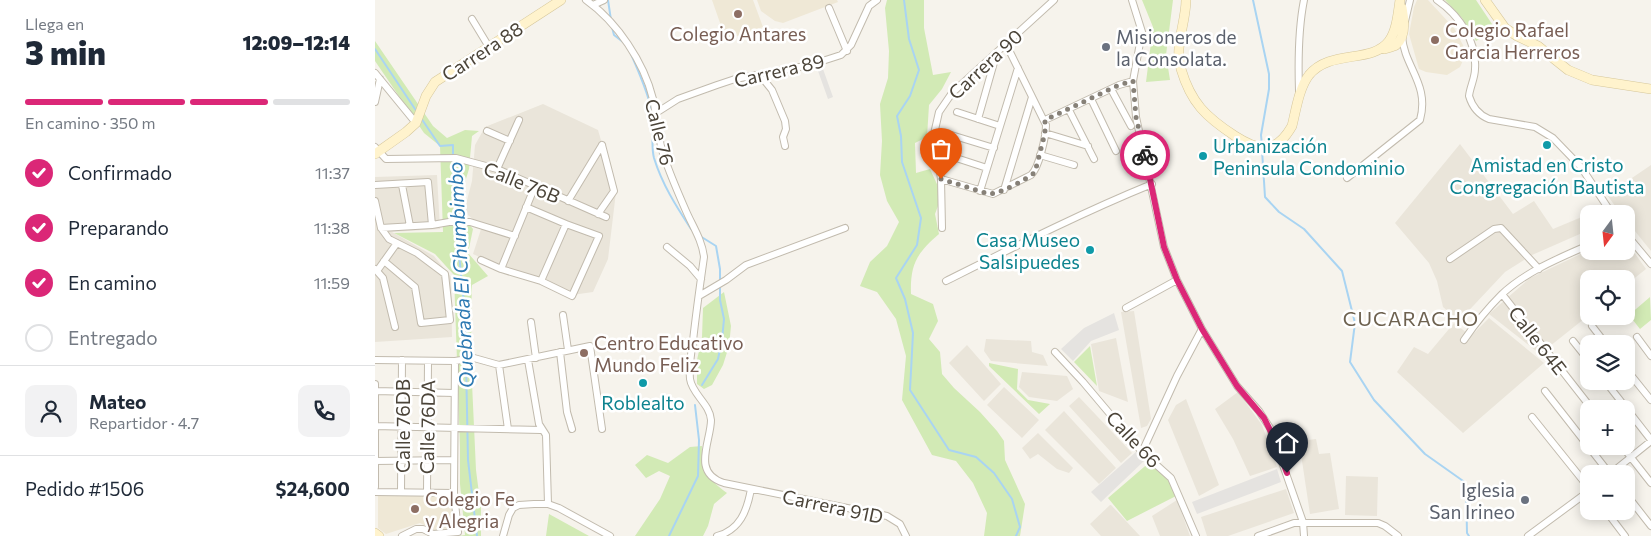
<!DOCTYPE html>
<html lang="es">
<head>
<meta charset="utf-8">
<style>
	:root { --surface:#fff; --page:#f2f2f3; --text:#1f2937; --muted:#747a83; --line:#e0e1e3; --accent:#db2777 }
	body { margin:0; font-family:Commissioner,sans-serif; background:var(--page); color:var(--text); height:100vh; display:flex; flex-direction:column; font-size:19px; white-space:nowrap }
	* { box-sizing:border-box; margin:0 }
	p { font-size:16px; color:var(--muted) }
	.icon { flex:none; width:28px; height:28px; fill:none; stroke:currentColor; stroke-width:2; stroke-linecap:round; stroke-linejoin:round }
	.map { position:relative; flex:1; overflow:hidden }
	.details { display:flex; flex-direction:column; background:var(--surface); width:375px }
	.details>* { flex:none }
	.needle { width:32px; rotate:195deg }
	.buttons { position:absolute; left:1205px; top:205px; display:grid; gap:10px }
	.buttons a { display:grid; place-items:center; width:55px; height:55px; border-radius:10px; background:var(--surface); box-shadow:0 2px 12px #0003; font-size:25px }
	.pin { position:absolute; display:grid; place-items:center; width:42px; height:42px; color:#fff; margin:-51px -21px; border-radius:50% 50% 50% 0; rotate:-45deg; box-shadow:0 0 5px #0007 }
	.pin .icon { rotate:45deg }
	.courier { position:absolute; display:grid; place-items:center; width:50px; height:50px; margin:-25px; border:4px solid #db2777; border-radius:50%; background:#fff; color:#222; box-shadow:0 1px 6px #0007 }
	.head em { font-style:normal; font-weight:800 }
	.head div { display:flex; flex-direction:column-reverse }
	.head { display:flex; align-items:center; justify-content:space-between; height:85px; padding:0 25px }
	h1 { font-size:32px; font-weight:800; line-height:38px }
	.bar { display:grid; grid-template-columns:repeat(4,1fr); gap:8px 5px; align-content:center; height:60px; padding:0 25px }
	.bar i { height:6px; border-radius:4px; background:var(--line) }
	.bar .selected { background:var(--accent) }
	.bar p { grid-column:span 4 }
	.line { display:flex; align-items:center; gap:12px; padding:0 25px; border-top:1px solid var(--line) }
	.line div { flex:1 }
	.round { display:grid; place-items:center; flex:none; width:52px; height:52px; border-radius:10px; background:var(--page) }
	ol { padding:0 25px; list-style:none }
	li { display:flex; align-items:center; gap:15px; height:55px }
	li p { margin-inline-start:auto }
	li .icon { padding:5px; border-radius:50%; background:var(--accent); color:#fff; stroke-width:4 }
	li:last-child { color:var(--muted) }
	li i { width:28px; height:28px; border:2px solid var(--line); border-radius:50% }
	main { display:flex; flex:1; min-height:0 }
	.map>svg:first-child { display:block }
</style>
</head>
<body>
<main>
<section class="details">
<div class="head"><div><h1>3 min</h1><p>Llega en</p></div><em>12:09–12:14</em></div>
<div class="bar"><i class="selected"></i><i class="selected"></i><i class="selected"></i><i></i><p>En camino · 350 m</p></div>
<ol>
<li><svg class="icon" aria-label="check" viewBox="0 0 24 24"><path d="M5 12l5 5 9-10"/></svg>Confirmado<p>11:37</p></li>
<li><svg class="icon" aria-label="check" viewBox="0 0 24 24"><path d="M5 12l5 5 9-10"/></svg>Preparando<p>11:38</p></li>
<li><svg class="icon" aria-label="check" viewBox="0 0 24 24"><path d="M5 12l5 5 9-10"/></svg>En camino<p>11:59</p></li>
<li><i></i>Entregado</li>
</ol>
<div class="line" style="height:90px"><a class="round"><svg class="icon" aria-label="person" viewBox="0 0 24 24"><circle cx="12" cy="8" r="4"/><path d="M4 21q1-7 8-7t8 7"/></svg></a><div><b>Mateo</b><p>Repartidor · 4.7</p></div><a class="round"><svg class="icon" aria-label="phone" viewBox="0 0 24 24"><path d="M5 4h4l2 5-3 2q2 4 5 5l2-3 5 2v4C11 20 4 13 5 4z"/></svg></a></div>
<div class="line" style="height:65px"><div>Pedido #1506</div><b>$24,600</b></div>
</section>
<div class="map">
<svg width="1276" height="536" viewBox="0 0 1276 536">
	<rect width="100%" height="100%" fill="#f6f3ec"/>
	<path fill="#eae5da" d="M168,104L223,130L241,192L233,259L218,292L190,296L98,254L107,226L89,212L97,181L100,145L110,127Z
		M1085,144L1138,214L1159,201L1178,229L1214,214V230L1157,255L1130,272L1084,321L1068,307L1062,281L1054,263L1020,223Z
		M1276,165V251L1251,220V214H1246L1232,195Z
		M62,175L65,229L17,232L59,256L76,277L77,337L0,342V177Z
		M1251,241L1271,269L1251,285V279H1214V315L1165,354L1114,314L1155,278L1214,250L1251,251Z
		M759,311L776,419L772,426L766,428L746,312Z
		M1114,318L1169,363L1088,433L1022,372L1039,347L1053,354L1079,323L1096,336Z
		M741,338L753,402L724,391L716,344Z
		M611,339L656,341L657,352L668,355L673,366L616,361L609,351Z
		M592,345L626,384L609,401L574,363Z
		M647,372L692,376L698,389L682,401L654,397L644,387Z
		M629,387L664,420L647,438L612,405Z
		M863,392L887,425L902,467L875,476L858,439L840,409Z
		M704,397L757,453L746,463L694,406Z
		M811,399L844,485L824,496L793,420L801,405Z
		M689,411L741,468L724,484L670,430Z
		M663,433L698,468L694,473L682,469L663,454L655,459L647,448Z
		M941,439L944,454L955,453L964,509L935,514L924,441Z
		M971,476L1003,477L1002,516L970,515Z
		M911,489L919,513L853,536H832L826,517Z
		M802,500L815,536H785L777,516Z
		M735,505H736L765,536H726L715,524Z"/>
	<path fill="#efe8d6" d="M337,0H378L388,27L351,40Z
		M382,0H462L463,2L408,23L400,21L386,11Z
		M1042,0H1053L1079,28L1089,47L1090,56L1085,67L1072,75L1051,72L1044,69L1034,34L1039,7Z
		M3,496H77L78,531H61L45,523L11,534L3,528Z"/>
	<path fill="#d2eab5" d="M512,0H549V28L558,75L576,72L567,89L554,105L552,137L540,143L541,173L555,169L567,195L560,214L564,234C542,253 535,264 536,294L558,304L563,321L554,339L565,352L567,374L579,388L605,412L622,431L629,441L630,460L650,504L645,536H609L612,513L598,483L581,461L557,455L527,400L531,356L521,319L502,292L485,286L495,262L512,246L524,222L512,201L505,175L507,141L505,104L513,78L514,51L510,8Z
		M767,0H798L791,55L795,80L771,82L778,27Z
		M1070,0H1101L1121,30L1101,41L1087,18Z
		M0,41L58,126L72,138L90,130L104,131L97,136L94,169L86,195V215L98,229L93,253L113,276L97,285L96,315L97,383L101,470L106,509V536H83L90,535L85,484V447L79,275L60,254L19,233L68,232L65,146L49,133L0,61Z
		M349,292L356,326L354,346L348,365L337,385L329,389L322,384V360L327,337L328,308Z
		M1275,297L1276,320L1265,329L1254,315Z
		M715,346L722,386L699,362Z
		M614,363L643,369L642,389L653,400L675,404L664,414L614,366Z
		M327,446C326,474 332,477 352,493L339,504L333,526L328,536H260L285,499L295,476L284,471L271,478L260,465L272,455L293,463L315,447Z
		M776,461L792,477L801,496L752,521L733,498Z
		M174,514L214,536H171Z"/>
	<path fill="#e5e3e0" d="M448,69L458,97L453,99L443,71Z
		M739,313L744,330L716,341L698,361L686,349L709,328Z
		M762,451L770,460L726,502L716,492Z
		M902,469L906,482L822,514L817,502Z"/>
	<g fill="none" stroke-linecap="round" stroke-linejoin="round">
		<path stroke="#a9d4f2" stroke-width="2" d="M233,0L236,20
			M529,0L534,39L544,70L535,96L522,116L526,136L527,162L546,218L542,245L521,278L530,299L538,333L535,390L574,450L601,457L619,473L637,499L645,527L641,536
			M878,0L894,74V89L886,135L887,145
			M237,27L239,35L248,42
			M0,49L42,112
			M256,54C264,73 273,92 277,112C280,127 275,143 279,158C287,184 301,206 316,229
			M46,118L65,146L78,145V189L81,220
			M887,150L890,197L904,212L929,229L967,271L980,323L975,362L999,400L1050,454L1091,483L1092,533L1094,536
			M81,224L91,324V357
			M325,236L341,246L345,269V280
			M91,361L93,460L102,536
			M327,385L343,359L347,340L349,319L345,300V285
			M294,536L323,476L324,440L320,405"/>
		<g stroke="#c2bbae" stroke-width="8">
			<path id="street" d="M211,0C242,22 269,62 278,99C283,121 282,141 291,162C297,179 304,195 311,211C318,227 327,240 329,257C325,285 321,313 318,341C316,353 314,367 315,379C317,394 335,404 336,420C336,441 316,473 349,483L512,516L525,524L531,536
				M757,0L767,32L758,81L761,117L789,247L802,280L827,329L862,386L884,411L895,428L928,522L929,536
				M1062,0C1084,15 1102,41 1100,69C1100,78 1095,87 1094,96C1097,106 1104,115 1114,119L1160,127L1178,138L1206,167L1237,214
				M218,5L229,0
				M454,8L472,51
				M97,19L114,47
				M1030,21L1035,0
				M0,73L41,123
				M385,75L397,90L410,121L411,129L408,137L410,146
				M736,89L756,126
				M924,91C923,60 923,30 929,0
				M716,99L741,151
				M0,102L5,79
				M694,110L719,159
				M582,112L625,126
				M281,113L303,99L342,85L360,79L435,65L466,55L476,45L494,6L502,0
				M603,119L622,52
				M670,120L744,85L758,81
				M112,131L135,141
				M670,133L713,146
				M573,134L619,148
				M0,147L11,159L81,158L122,169L231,217
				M572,155L612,168
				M665,155L699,165
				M122,169L144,120
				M972,178L1045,120C1055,84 1029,67 1027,36
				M566,179L618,194L656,175C664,168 671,136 671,125L631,44
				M0,185L53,182L57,225
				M27,185L35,226
				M629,190L657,97
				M605,191L643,68
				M0,201L6,228L14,239L42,253L70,274L75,320L46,323L40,287L9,261
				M193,201L227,145
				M223,214L239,191L227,145
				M6,228L57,225L74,222H95L140,236
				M567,228L566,179L559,134L564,112L577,93L679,0
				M1251,234L1276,264
				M292,247L315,266L326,279
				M1075,259L1119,229L1126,228L1164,269
				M106,260L126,269L166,281L197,296L224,236L191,224L151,207
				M0,269L8,278L20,327
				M126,269L160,186
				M2,271L22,243
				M166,281L191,224
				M571,281C639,247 706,213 777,184
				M1127,294L1217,409
				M324,296L351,280L371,265L470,228
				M751,308L802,280
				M188,315L193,350
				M156,322L161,358
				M1217,326L1231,344
				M1262,337L1276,356
				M1089,340C1100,324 1112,309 1126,295C1150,272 1184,258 1214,245
				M1198,341L1214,361
				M185,352L192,412L197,429
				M680,352L708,382L767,452L796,478L821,536
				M0,360L80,361L99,358L124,365L215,346L227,429
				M153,360L164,424L171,435L173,504
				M124,365L133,429
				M1251,369L1276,400
				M1230,381L1276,440
				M0,384V487
				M1,391L79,393
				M1170,391L1235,474
				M1157,417L1214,488
				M0,426L166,430
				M1247,446L1276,483
				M767,452L802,376L827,329
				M0,461L79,460
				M1235,474L1276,441
				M0,492L79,493
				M26,492L27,360
				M52,493L53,361
				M1251,494L1276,526
				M1231,511L1250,536
				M27,536L41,529H48L58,534L83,532L79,493L80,361
				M128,536L134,515L138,508L144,505L159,504H173L184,508L235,536
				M342,536C365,530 372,511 376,489
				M883,536L919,523H1003L1010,526L1023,536
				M1153,536L1214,491"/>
		</g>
		<g stroke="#d6c79b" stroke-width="10">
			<path id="secondary" d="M811,0C811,22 799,47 806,69C816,103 831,117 860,136C885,152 901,154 917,126C921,110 924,88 934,75C955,49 997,64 1014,41C1022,30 1023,13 1025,0
				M1110,0L1130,28L1142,36L1163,46L1193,70L1217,80L1276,89
				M1009,49C1012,48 1018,47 1021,45C1031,37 1029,18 1027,8
				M0,154L31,132L41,123L51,96L60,82L186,0
				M0,533L4,536"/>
		</g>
		<use href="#street" stroke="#fff" stroke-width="6"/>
		<use href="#secondary" stroke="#fff3cd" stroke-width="9"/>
	</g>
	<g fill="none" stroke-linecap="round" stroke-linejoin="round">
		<path stroke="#878178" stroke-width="5" stroke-dasharray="0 9" d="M566,179L614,194C624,194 653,179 660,172L670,133V120L744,85L758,81L761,117L770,155"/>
		<path stroke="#db2777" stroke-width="6" d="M770,155L789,247L802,280L827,329L862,386L889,418L898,436L912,473"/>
	</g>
	<g fill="#8d6e63" stroke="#fff" stroke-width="2">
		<circle cx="363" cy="14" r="5"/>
		<circle cx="1060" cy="40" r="5"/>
		<circle cx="209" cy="353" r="5"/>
		<circle cx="40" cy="509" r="5"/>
	</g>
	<g fill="#6b7280" stroke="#fff" stroke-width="2">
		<circle cx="731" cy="47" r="5"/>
		<circle cx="1150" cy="500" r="5"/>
	</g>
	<g fill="#0f9aa8" stroke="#fff" stroke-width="2">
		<circle cx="1172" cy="145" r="5"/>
		<circle cx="828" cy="156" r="5"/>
		<circle cx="715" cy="250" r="5"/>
		<circle cx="268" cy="383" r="5"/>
	</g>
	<g text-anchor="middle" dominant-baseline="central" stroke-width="5" stroke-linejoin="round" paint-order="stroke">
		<g font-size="19" fill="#785e54" stroke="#fff" text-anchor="start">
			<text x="1070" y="29">Colegio Rafael<tspan x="1070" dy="22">Garcia Herreros</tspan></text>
			<text x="363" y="33" text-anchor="middle">Colegio Antares</text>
			<text x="219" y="342">Centro Educativo<tspan x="219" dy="22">Mundo Feliz</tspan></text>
			<text x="50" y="498">Colegio Fe<tspan x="50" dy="22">y Alegria</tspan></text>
		</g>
		<g font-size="19" fill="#5b616d" stroke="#fff" text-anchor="start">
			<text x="741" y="36">Misioneros de<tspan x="741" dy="22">la Consolata.</tspan></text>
			<text x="1140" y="489" text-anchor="end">Iglesia<tspan x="1140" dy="22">San Irineo</tspan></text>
		</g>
		<g font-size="19" fill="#4b4439" stroke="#fff">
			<text transform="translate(107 51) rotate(-33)">Carrera 88</text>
			<text transform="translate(610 64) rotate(-43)">Carrera 90</text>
			<text transform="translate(404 70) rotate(-13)">Carrera 89</text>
			<text transform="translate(285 132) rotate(76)">Calle 76</text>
			<text transform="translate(147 182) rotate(22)">Calle 76B</text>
			<text transform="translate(1163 340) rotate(52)">Calle 64E</text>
			<text transform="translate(27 426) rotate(-90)">Calle 76DB</text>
			<text transform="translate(52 427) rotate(-89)">Calle 76DA</text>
			<text transform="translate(759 439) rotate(47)">Calle 66</text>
			<text transform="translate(458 506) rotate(12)">Carrera 91D</text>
		</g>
		<g font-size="19" fill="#0d838f" stroke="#fff">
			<text x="838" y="145" text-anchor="start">Urbanización<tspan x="838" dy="22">Peninsula Condominio</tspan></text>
			<text x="1172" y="164">Amistad en Cristo<tspan x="1172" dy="22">Congregación Bautista</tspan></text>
			<text x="705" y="239" text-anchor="end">Casa Museo<tspan x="705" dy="22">Salsipuedes</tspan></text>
			<text x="268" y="402">Roblealto</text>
		</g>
		<g font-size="20" font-style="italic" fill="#2e7ab2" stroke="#fff">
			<text transform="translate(85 275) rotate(-93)">Quebrada El Chumbimbo</text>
		</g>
		<g font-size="20" letter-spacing="1" fill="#6e6250" stroke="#fff">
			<text x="1036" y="318">CUCARACHO</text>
		</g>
	</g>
</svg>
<div class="buttons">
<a><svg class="needle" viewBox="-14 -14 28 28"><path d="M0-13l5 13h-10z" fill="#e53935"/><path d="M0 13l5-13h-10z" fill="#747a83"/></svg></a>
<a><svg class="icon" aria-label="locate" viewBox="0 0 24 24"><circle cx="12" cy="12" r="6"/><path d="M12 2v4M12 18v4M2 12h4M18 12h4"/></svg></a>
<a><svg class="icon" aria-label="layers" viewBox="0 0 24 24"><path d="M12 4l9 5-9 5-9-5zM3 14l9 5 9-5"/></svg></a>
<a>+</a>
<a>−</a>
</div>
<div class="pin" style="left:566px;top:179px;background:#ea580c"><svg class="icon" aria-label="bag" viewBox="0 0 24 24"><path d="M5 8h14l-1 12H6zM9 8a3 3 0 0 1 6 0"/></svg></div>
<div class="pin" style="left:912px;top:473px;background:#1f2937"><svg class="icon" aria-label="home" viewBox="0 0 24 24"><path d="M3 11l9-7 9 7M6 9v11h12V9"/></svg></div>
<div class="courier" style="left:770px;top:155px"><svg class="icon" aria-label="bike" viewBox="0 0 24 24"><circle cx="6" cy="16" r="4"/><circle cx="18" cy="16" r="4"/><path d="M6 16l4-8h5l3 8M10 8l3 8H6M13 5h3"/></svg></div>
</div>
</main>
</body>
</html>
